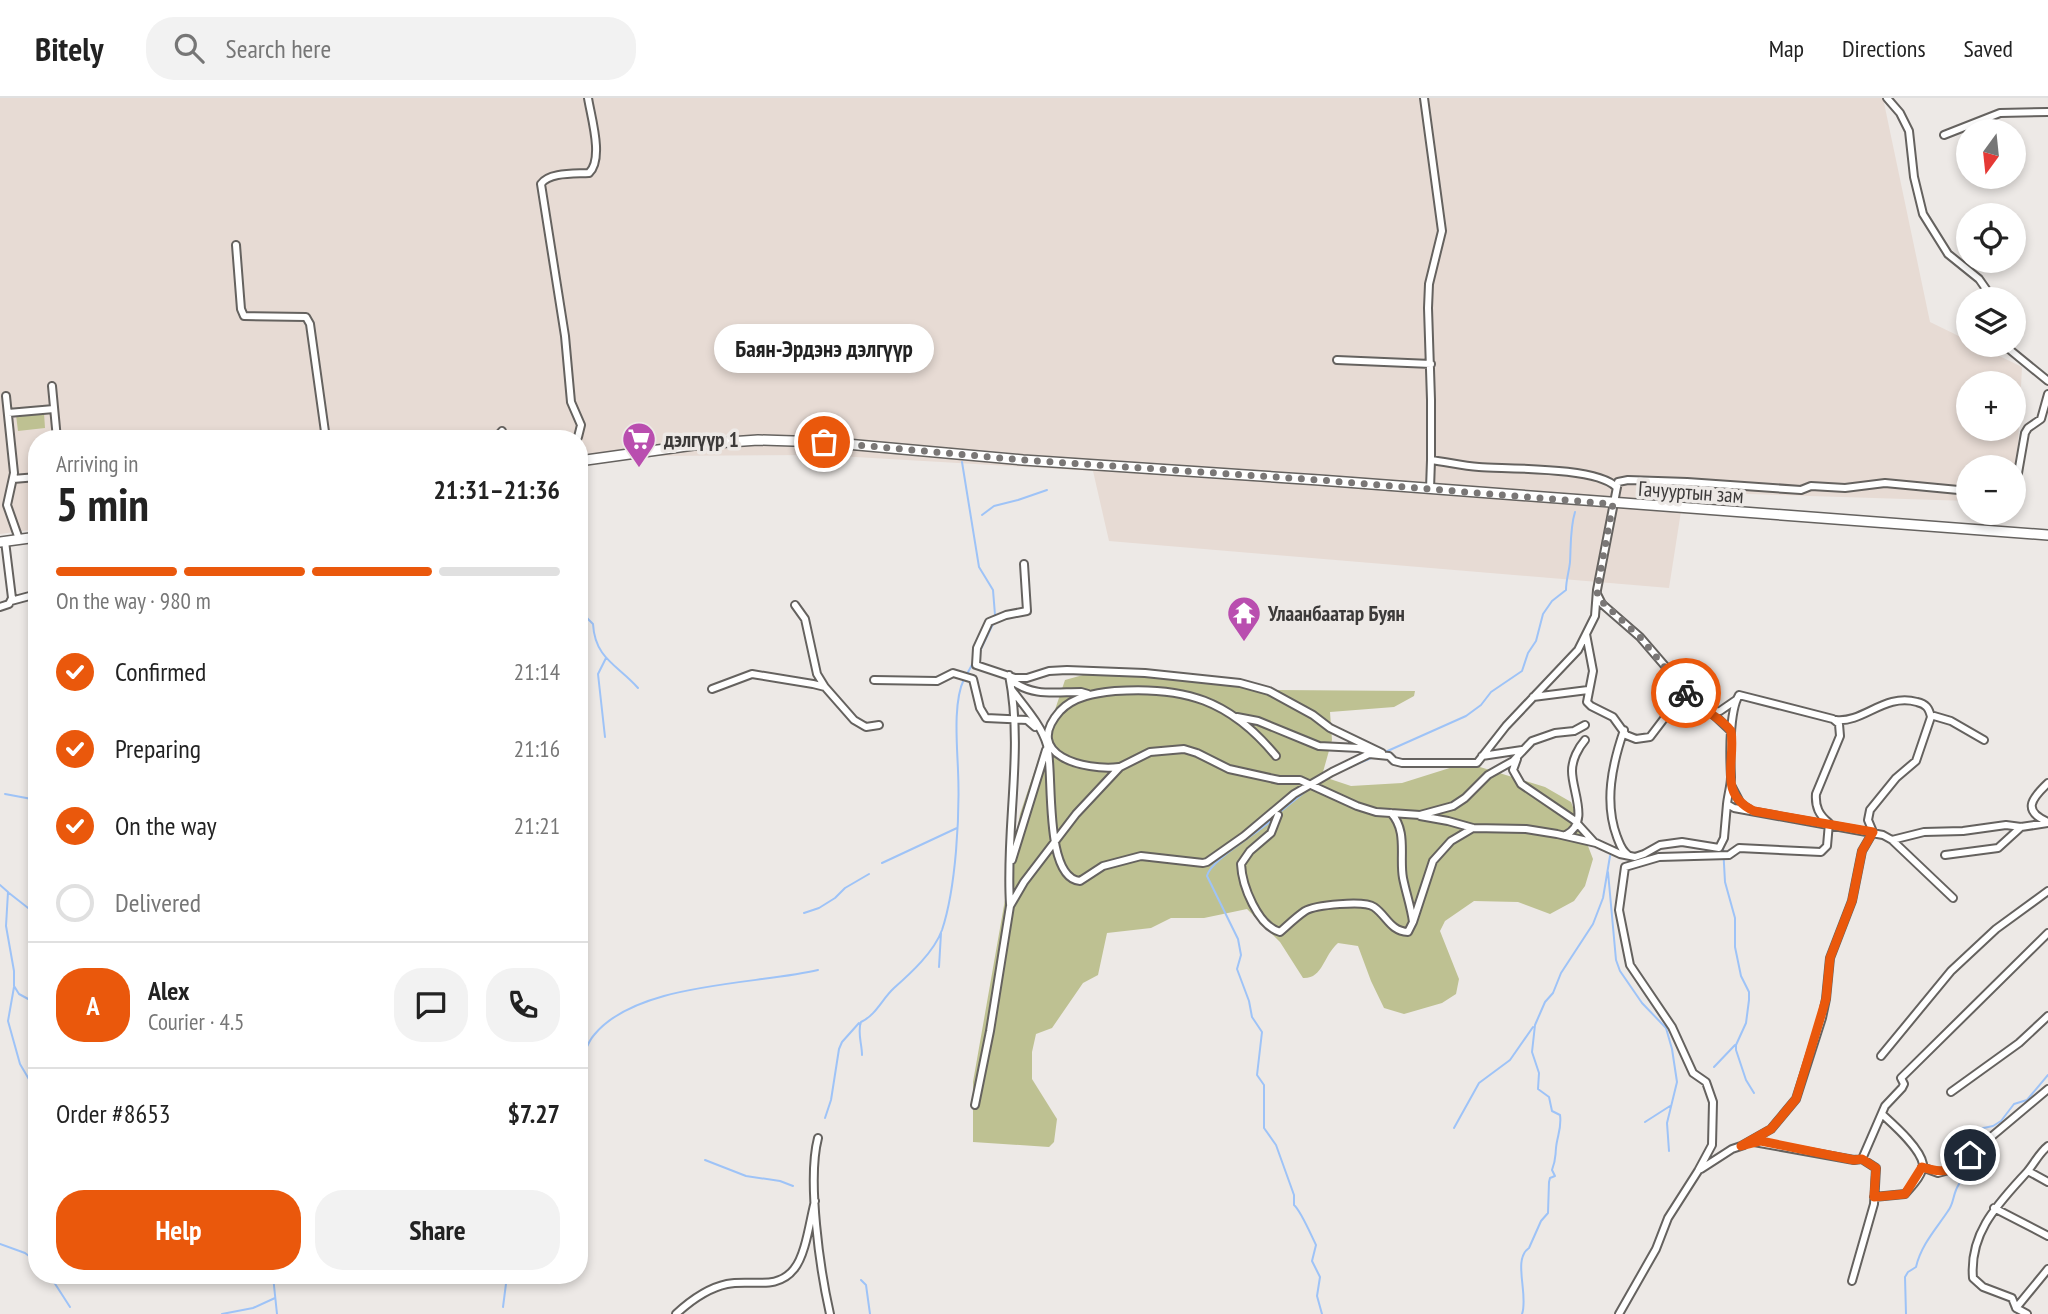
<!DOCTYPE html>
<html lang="en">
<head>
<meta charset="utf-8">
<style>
	:root { --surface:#fff; --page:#f2f2f2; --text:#222; --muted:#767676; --line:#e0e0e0; --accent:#ea580c }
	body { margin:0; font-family:"PT Sans Narrow",sans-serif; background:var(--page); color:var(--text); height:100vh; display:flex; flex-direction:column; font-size:26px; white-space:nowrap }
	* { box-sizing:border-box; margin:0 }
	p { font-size:23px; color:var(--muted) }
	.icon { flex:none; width:38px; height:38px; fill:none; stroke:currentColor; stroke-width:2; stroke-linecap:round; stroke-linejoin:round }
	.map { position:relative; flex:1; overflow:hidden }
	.side { position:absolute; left:28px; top:332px; width:560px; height:854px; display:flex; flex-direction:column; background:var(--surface); border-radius:28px; box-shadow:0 4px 10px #0003 }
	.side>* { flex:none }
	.needle { width:46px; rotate:195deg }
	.controls { position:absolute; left:1956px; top:21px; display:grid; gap:14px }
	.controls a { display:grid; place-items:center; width:70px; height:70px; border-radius:50%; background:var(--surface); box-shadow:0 4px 10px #0003; font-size:35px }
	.pin { position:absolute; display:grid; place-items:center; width:60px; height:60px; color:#fff; margin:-30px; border:4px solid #fff; border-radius:50%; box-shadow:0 2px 7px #0007 }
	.courier { position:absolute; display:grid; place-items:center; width:70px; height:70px; margin:-35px; border:5px solid #ea580c; border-radius:50%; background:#fff; color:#222; box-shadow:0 2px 9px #0007 }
	.bubble { position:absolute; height:49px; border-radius:24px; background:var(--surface); box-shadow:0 4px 10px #0003; font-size:23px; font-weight:800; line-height:49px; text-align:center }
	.summary em { font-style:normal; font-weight:800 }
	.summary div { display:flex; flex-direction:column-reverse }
	.summary { display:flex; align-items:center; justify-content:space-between; height:119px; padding:0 28px }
	h1 { font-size:46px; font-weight:800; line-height:52px }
	.bar { display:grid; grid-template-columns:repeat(4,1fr); gap:10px 7px; align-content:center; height:84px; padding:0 28px }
	.bar i { height:9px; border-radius:5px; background:var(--line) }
	.bar .current { background:var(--accent) }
	.bar p { grid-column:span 4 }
	.line { display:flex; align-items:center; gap:18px; padding:0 28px; border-top:2px solid var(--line) }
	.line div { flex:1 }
	.round { display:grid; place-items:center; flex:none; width:74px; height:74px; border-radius:28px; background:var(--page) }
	ol { padding:0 28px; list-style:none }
	li { display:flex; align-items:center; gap:21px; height:77px }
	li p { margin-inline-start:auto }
	li .icon { padding:7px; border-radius:50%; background:var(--accent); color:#fff; stroke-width:4 }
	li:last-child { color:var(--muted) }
	li i { width:38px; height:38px; border:4px solid var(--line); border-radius:50% }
	.cta { display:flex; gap:14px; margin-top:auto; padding:14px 28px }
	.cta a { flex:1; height:80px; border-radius:28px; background:var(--accent); color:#fff; font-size:28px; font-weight:800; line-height:80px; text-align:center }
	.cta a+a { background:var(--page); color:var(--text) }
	header { display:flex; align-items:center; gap:42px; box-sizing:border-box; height:98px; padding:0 35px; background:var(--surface); border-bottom:2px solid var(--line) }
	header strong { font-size:33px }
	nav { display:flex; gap:38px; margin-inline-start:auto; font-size:24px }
	.search { width:490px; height:63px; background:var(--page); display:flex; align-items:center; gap:18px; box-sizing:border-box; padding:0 24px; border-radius:28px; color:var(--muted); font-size:26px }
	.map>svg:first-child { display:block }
</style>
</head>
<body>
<header>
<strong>Bitely</strong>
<div class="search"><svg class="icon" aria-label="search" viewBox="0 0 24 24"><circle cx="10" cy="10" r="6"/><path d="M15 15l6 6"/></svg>Search here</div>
<nav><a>Map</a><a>Directions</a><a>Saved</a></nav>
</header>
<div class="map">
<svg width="2048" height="1216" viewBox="0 0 2048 1216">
	<rect width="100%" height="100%" fill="#ede9e6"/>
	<path fill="#e7dbd4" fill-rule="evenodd" d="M0,0H1883L1930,224L1969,243V247H1977L2022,269L2015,405L2014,369H1969V403L1684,394L1669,490L1109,443L1093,373L821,357L651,358L579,367V341H37V431L0,436ZM1969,285H2014V331H1969Z"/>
	<path fill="#bec192" d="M44,315L45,330L18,333L16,317Z
		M1156,576L1199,580L1276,592L1415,593L1414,598L1394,609L1330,614L1332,642L1323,674L1327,680L1351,688L1402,685L1456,668L1480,669L1545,689L1571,704L1593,761L1585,788L1574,803L1550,816L1518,804L1474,803L1445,823L1440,833L1459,881L1456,896L1442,905L1404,916L1384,910L1371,883L1358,848L1338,845C1323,858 1323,881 1303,880L1280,844L1247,811L1204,820H1171L1151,830L1107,835L1098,877L1083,885L1052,930L1036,936L1032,954V981L1057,1021L1054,1044L1049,1049L973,1044V984L1020,716L1065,582L1083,577Z"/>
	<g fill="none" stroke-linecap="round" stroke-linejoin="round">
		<path stroke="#9ec3f7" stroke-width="2" d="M962,364L979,469L993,492L995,517
			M982,417L994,408L1018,402L1047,392
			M579,507L586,519L593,526C595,561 618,567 638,590
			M979,555L993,526
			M967,576L974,563
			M605,639L598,576L606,560
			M1383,655L1466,618L1481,607L1491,594L1522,573L1528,555L1536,543L1543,516L1552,503L1566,492C1566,482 1569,474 1570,464C1571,448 1570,430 1575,414
			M1347,670L1374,659
			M5,696L37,702
			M1280,714L1306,693
			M1274,720C1259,735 1210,762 1207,778L1238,841L1241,857L1237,871L1249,903L1252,919L1262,934L1257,977L1264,987V1030L1276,1047L1294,1097V1107C1301,1113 1311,1137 1316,1147L1312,1163L1320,1179L1317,1198L1322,1216
			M1723,748L1725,784L1735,820V849L1741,878L1749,894V902L1746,925L1736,947V952L1746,982L1754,995
			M882,765L957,730
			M1608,774L1616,862L1620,873L1642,905L1666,930L1672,951L1677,984L1667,1025L1669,1053
			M0,787L8,794L6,828L14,873V888L19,896L30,902L37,916
			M9,795L37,817
			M804,815L819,810L835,800L845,790L869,776
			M939,869L941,835
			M14,889L8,923L20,966L37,995
			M862,957C862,946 857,934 861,924C876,917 882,901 894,890C911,875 934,854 942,832C956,790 960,717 958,672C957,646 953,604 964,581
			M579,966C585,957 586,946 594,937C637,884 755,887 818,872
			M1714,969L1735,947
			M825,1020L831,1002L839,951L842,944L859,925
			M1645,1024L1670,1008
			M1454,1030L1479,985L1510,962L1533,929
			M1963,1059L1974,1032L1993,1028L2001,1023L2014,1006L2027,1002L2048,977
			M705,1062L746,1078L780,1083L793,1088
			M0,1146L25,1155L37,1164
			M50,1178L70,1209
			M273,1178L277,1216
			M861,1182L866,1187L870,1216
			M503,1209L507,1178
			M222,1216L253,1210L275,1200
			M1522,1216C1529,1197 1512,1161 1529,1150L1541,1123L1548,1115L1549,1084L1550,1080L1555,1078L1552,1072C1556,1061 1555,1061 1556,1050C1557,1038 1562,1030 1560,1017L1552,1013L1549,999L1538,991L1539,975L1532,954L1535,927L1545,904L1553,895L1561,875L1593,826L1603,800L1610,758
			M1906,1216L1905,1179L1908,1174L1916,1169C1921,1147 1936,1131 1948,1113C1953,1107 1953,1099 1956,1092C1959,1084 1966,1077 1970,1069L1968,1061"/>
		<g stroke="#65625f" stroke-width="10">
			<path id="street" d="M1424,0L1442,133L1429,186L1428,210L1431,302V362C1447,364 1463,368 1479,369C1508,371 1597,369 1616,389
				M1887,0L1900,15L1909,33L1914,79L1923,116L1948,156L1979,181L1993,201
				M1944,37L2000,15L2048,14
				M236,147L241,211L244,218L306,219L310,226L326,341
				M2004,247L2048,283
				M1337,262L1431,266
				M52,288L57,341
				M6,298L14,375L7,407L19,441
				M8,315L54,311
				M495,341L502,333
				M574,341L578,339L581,327L571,304L565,238L541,86C549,74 575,76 589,75C604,61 591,19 588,0
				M13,381L37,379
				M2014,385L2017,381L2025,335L2028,330L2041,321L2048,296
				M1430,391L1431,362
				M1024,466L1027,513L1006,517L989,524L977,550L976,567L1015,580H1027L1049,573L1067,572L1145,575L1240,585L1269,593L1313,617L1330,630L1382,655
				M1597,496L1602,506L1640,539L1665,568L1693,605L1714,617L1731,633
				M11,503L37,496
				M795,507L805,521L817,576L825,589
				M0,509L9,506L12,500L5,443
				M1009,577C1024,653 1005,730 1010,806
				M874,582L937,583L953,575L973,581L980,610L986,620L1027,622L1035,629
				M1011,582C1032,599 1055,594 1081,594L1088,596
				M712,591L752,576L813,586L825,589L854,622L866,629L879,627
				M1012,592C1024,608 1042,628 1047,647C1054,673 1043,780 1080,783L1103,768L1141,758L1203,765L1207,764L1244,738L1294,696L1332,674L1369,656L1389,658L1394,663L1402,665H1477L1506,628L1578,552L1586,536
				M1685,593L1650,639L1636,641L1626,637L1613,619L1591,608L1587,604L1593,573L1586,536L1595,518L1597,492L1618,384L1628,382L1687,384L1801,392L1811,388L1845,390L1885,385L1969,393
				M1533,599L1588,592
				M1710,614L1720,613L1736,602
				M1237,619L1258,623L1319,648L1359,650L1374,654
				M1836,622C1864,625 1884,595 1917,604C1926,606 1929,610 1931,619
				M1624,632C1612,667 1604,704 1617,739C1620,746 1621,752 1628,757
				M1482,658L1522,652
				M1517,661L1513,672L1521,686L1574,722L1594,744
				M1119,669C1085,673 1021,657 1060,613C1074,598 1096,595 1115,593C1184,588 1230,602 1276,658
				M2048,685C2031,701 2022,713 2048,724
				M1731,687L1741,706L1749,711
				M1391,715C1408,733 1399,759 1403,780C1406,795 1411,809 1413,824L1433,763L1451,743L1473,730
				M1278,717L1271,735L1250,753L1241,766C1242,788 1258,828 1280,834C1288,827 1296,819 1305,813C1315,807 1364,802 1374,809C1387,818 1390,833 1408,834L1413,824
				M1420,718L1448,723L1473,730L1526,731L1557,736L1596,745L1620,756L1635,759L1644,756L1660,747L1682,744L1719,750L1724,740L1727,706
				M1829,725C1819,717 1815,709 1816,696L1840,638L1839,626L1833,621L1739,597C1729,614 1730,659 1731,679C1731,687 1728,697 1727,706L1734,710L1883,737L1892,742L1953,800
				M1566,737C1590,724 1572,694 1572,673C1572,662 1578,650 1585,642
				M1892,742L1924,734L1963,733L2006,727L2021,729L2048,725
				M1945,757L1998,750L2021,729
				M1012,762L1046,652
				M1881,958L1951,873L1996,831L2048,793
				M1951,994L2019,945L2048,918
				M975,1007L990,933L1010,808L1024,784L1076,716L1120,669L1150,654L1184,651L1197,655L1229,671L1279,682H1300L1357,708L1376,714L1420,717L1453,708L1465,700L1488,677L1513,663L1532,643L1555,635L1574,633L1585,627
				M818,1040C807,1082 820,1172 830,1216
				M1754,1044L1854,1062L1862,1061L1876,1070L1874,1106L1852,1183
				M1741,1048L1771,1031L1796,1001L1822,920L1826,901L1830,860L1852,803L1862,753L1873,734L1868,722L1870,712L1896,680L1916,663L1931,619L1934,618L1951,623L1984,642
				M1862,1061L1885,1008L1902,990L1904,986L1901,980L2048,835
				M1922,1069L1938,1075L1953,1071L2048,991
				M1701,1071L1732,1051L1744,1047
				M2028,1073L2048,1084
				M1874,1099L1905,1096C1911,1089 1924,1076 1923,1066C1920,1050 1895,1028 1883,1017
				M1994,1110L2048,1138
				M2016,1210L2048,1171
				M676,1216C690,1203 708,1190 727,1186C751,1181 777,1193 794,1171C806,1157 810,1121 815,1103
				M1619,1216L1656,1151L1668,1120L1698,1073L1712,1047L1713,1004L1706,984L1693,975L1672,929L1630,867L1619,812L1625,769L1659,759L1729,757L1739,750L1821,754L1827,748L1829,725
				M2027,1216L2016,1210L2012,1200L1983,1189L1973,1180C1969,1134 1999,1105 2027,1074C2034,1066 2039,1055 2048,1048"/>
		</g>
		<g stroke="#65625f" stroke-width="12">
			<path id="secondary" d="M579,363L701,346L758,342L824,344L1023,362L1319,382L2048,437
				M0,444L37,439"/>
		</g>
		<use href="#street" stroke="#fff" stroke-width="6"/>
		<use href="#secondary" stroke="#fff" stroke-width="9"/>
	</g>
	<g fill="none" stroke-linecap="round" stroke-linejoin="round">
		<path stroke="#7a7776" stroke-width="7" stroke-dasharray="0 12.6" d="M824,344L1023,362L1319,382L1613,406L1597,492L1598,500L1640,539L1686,595"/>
		<path stroke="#ea580c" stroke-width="9" d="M1686,595C1698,612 1718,616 1731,633C1736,663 1717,696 1754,713L1873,734L1862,753L1852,803L1830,860L1826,901L1796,1001L1771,1031L1741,1048L1761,1043L1854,1062L1862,1061L1876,1070L1874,1099L1905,1096L1922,1069C1946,1077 1951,1072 1970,1057"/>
	</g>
	<defs>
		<g id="supermarket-pin" transform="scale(1.75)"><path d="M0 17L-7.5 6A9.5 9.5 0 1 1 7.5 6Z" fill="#b94eaf" stroke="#ede9e6"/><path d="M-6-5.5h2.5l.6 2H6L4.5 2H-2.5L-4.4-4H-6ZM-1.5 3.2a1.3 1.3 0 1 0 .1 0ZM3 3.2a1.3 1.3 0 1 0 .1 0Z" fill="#fff"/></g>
		<g id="temple-pin" transform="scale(1.75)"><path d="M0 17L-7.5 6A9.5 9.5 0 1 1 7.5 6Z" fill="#b94eaf" stroke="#ede9e6"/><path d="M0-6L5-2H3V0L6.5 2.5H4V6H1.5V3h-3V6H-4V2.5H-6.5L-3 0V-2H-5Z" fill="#fff"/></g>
	</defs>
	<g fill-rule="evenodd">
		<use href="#supermarket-pin" x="639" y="341"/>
		<use href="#temple-pin" x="1244" y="515"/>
	</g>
	<g text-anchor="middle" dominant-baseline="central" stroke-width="7" stroke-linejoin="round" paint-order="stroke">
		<g font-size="21" font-weight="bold" fill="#3c3a39" stroke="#ede9e6" text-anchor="start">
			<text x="664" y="341">дэлгүүр 1</text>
			<text x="1268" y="515">Улаанбаатар Буян</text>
		</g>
		<g font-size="21" fill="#3c3a39" stroke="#ede9e6">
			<text transform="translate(1691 394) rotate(4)">Гачууртын зам</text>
		</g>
	</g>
</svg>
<div class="controls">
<a><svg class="needle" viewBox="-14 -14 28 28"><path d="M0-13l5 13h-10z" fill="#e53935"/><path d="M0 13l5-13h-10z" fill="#767676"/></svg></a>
<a><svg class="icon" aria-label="locate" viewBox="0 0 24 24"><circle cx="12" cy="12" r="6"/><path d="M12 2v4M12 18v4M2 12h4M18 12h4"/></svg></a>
<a><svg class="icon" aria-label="layers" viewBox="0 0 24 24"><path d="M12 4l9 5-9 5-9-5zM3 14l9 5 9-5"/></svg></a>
<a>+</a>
<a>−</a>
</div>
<div class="pin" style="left:824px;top:344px;background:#ea580c"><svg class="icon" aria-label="bag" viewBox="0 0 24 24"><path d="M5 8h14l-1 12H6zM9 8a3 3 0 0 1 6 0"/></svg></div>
<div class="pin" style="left:1970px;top:1057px;background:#1f2937"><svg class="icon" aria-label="home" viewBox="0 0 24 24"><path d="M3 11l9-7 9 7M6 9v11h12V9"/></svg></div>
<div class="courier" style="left:1686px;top:595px"><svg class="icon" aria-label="bike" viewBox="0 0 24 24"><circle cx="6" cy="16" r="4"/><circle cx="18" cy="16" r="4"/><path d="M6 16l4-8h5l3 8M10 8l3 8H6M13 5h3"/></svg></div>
<div class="bubble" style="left:714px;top:226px;width:220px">Баян-Эрдэнэ дэлгүүр</div>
<section class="side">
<div class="summary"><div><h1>5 min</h1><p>Arriving in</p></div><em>21:31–21:36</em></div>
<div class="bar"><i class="current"></i><i class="current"></i><i class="current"></i><i></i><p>On the way · 980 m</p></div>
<ol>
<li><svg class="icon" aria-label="check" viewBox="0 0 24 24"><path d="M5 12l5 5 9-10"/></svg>Confirmed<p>21:14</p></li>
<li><svg class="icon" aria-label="check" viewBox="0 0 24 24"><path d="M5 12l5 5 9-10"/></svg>Preparing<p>21:16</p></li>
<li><svg class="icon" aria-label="check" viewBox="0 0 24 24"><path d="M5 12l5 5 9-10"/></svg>On the way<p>21:21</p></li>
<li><i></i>Delivered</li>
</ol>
<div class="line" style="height:126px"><b class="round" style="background:var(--accent);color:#fff">A</b><div><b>Alex</b><p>Courier · 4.5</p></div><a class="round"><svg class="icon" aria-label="chat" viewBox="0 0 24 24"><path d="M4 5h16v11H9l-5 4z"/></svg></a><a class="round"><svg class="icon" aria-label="phone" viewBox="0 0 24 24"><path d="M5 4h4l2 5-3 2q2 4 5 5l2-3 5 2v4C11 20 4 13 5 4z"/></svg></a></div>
<div class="line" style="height:91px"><div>Order #8653</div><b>$7.27</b></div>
<div class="cta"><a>Help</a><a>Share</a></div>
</section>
</div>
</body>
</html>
